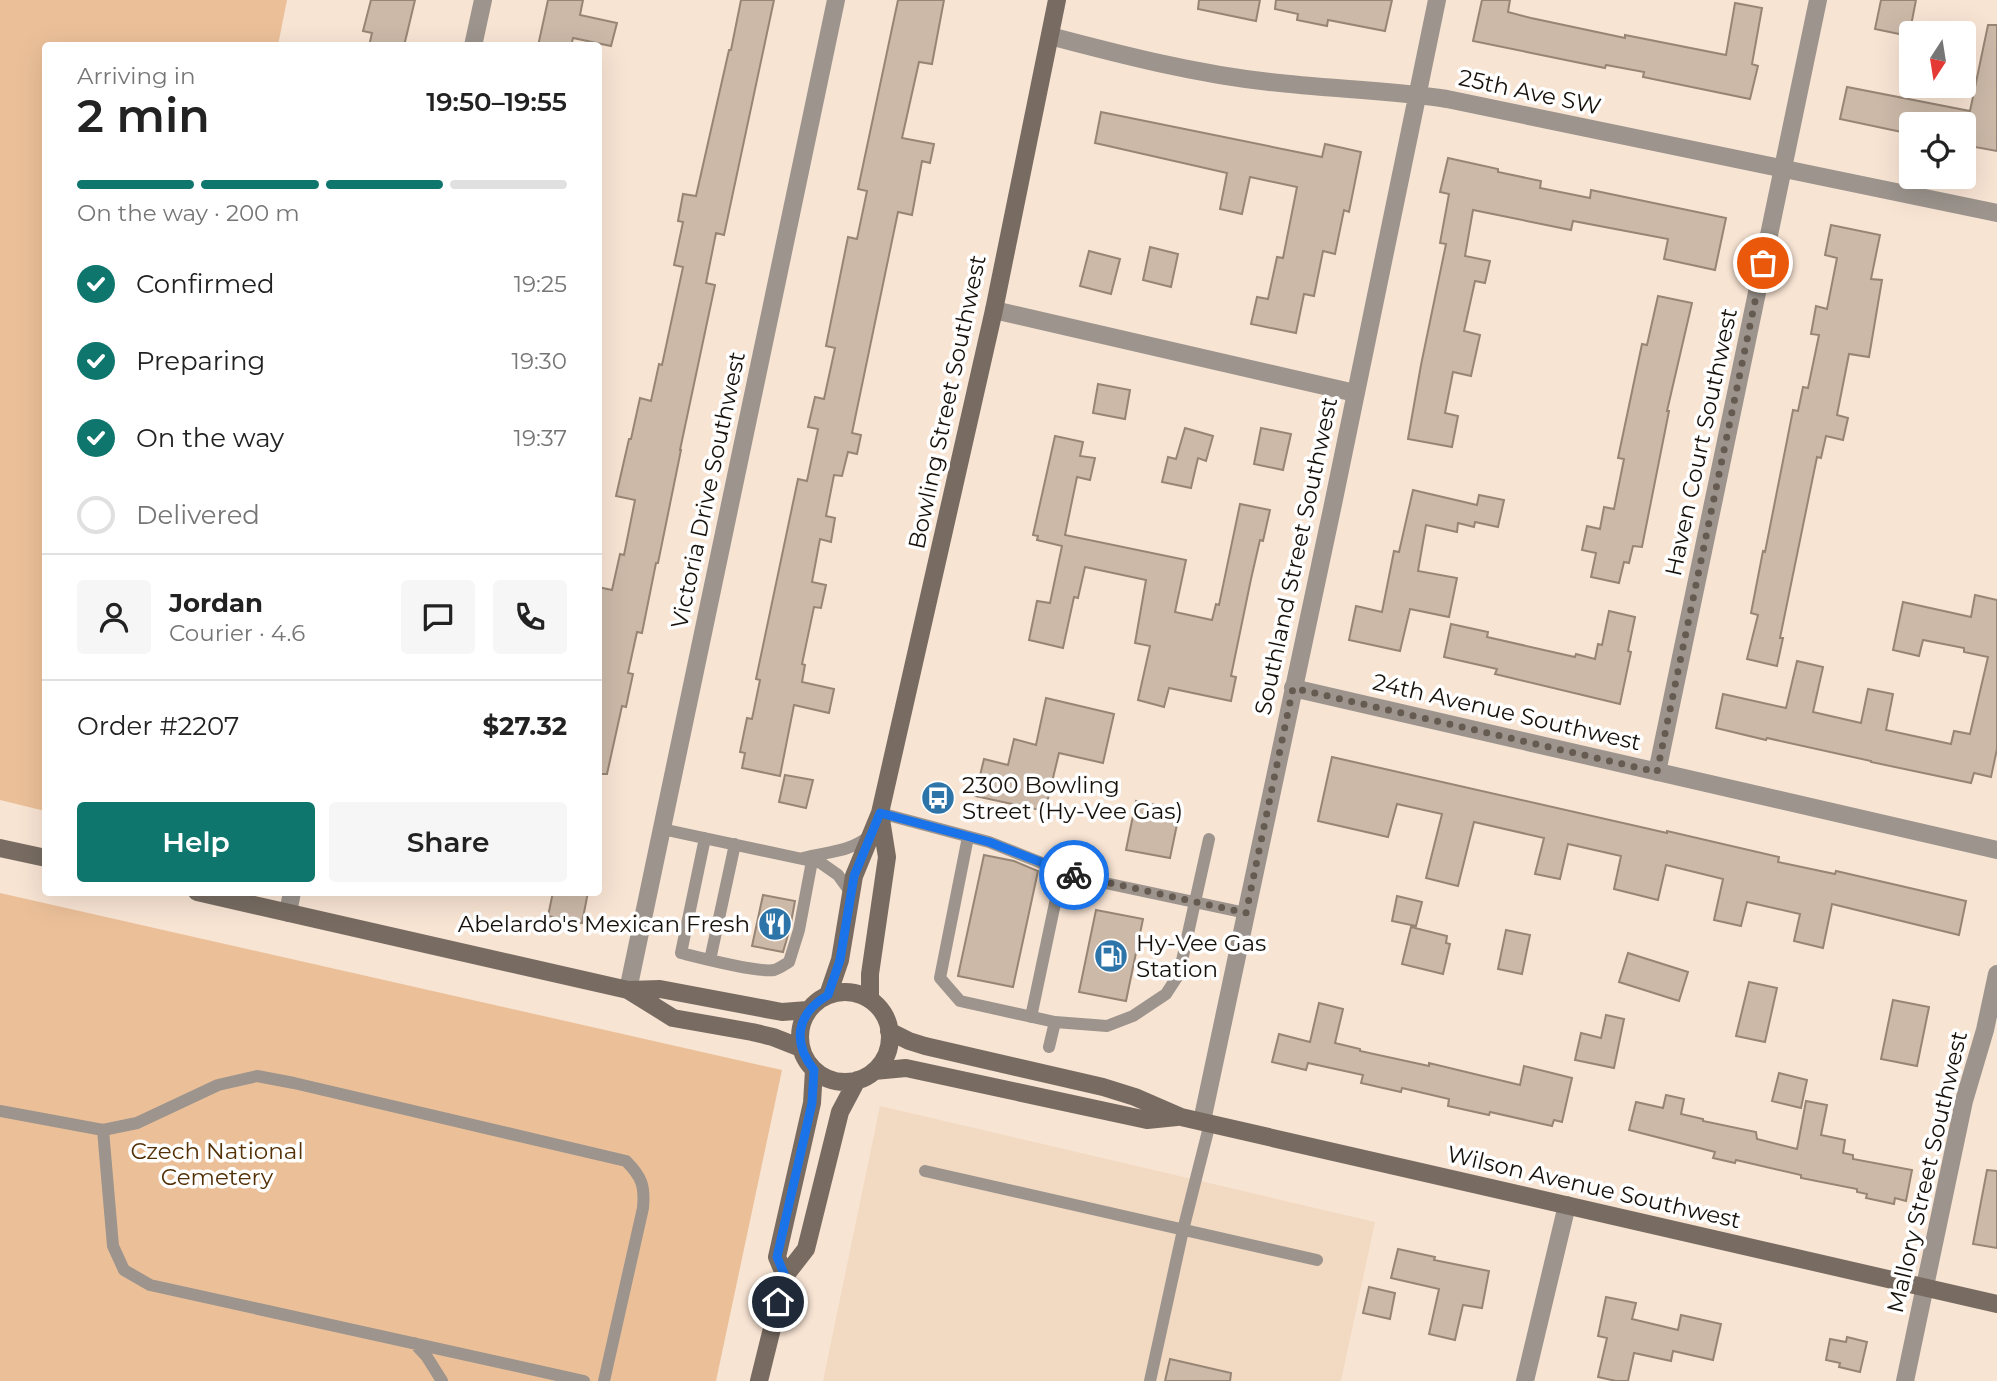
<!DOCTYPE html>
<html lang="en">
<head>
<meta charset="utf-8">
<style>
	:root { --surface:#fff; --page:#f6f6f6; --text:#222; --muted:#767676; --line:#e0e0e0; --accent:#0f766e }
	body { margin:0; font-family:Montserrat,sans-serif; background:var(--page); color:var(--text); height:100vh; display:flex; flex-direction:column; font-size:26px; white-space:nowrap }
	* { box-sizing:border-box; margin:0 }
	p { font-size:23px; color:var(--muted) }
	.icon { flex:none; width:38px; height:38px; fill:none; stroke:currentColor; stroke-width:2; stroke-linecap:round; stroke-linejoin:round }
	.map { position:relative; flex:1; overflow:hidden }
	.side { position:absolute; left:42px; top:42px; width:560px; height:854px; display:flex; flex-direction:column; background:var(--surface); border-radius:7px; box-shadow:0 7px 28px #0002 }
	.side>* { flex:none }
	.needle { width:46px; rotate:192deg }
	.buttons { position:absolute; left:1899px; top:21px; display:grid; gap:14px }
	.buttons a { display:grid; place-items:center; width:77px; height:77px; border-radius:7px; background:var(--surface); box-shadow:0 7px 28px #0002; font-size:35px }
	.pin { position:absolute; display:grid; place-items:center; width:60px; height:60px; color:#fff; margin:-30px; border:4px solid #fff; border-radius:50%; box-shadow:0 2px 7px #0007 }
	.courier { position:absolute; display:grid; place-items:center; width:70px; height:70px; margin:-35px; border:5px solid #1a73e8; border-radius:50%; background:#fff; color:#222; box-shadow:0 2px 9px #0007 }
	.headline em { font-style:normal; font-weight:600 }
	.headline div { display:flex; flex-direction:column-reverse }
	.headline { display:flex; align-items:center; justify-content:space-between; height:119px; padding:0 35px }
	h1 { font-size:46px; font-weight:600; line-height:52px }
	.bar { display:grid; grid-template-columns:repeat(4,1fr); gap:10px 7px; align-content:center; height:84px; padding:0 35px }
	.bar i { height:9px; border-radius:5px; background:var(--line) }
	.bar .active { background:var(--accent) }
	.bar p { grid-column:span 4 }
	.line { display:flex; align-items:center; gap:18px; padding:0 35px; border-top:2px solid var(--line) }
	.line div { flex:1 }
	.round { display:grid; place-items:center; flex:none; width:74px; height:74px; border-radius:7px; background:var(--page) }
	ol { padding:0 35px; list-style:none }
	li { display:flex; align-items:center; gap:21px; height:77px }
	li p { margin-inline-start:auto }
	li .icon { padding:7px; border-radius:50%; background:var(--accent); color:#fff; stroke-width:4 }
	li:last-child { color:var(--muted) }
	li i { width:38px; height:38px; border:4px solid var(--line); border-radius:50% }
	.button { display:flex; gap:14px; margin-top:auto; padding:14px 35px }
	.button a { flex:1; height:80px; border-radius:7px; background:var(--accent); color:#fff; font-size:28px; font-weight:600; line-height:80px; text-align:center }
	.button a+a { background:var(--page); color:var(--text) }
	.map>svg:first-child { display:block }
</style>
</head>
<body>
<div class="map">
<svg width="1997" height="1381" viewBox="0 0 1997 1381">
	<rect width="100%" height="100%" fill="#f8e4d3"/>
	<path fill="#f2d9c2" d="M880,1106L1375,1222L1341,1381H823Z"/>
	<path fill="#ebc099" d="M0,0H287L278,45L46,46L45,811L0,800Z
		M0,893L782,1070L716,1381H0Z"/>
	<path fill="#ccb9a8" stroke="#978575" stroke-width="2" d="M371,0H415L404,46H369L372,33L363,31Z
		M548,0H583L580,15L617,23L611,46L573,38L571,46H538Z
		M741,0H774L724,235L716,233L706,283L715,285L680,450H681L658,563H656L642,633L637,632L628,673L633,674L626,707L622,706L607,774H598V587L612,590L620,554L624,555L635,500L616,496L629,439H631L640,398L651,401L659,364L662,365L683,267L674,265L683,222L678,221L683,194L696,196L729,50H731Z
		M898,0H944L932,64L919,62L902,138L934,144L930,163L922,161L912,215L898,212L852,433L861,435L857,454L848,452L842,476L834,475L826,516L835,518L831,542L820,539L812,582L826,585L821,608L814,607L802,664L805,665L802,682L834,689L829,713L794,705L780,776L742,768L745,753L740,752L747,718L752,719L760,680L756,679L798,479L807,481L818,429L808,427L815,397L824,399L835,348L826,346L848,237L857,239L867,191L858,189Z
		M1199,0H1260L1256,21L1198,9Z
		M1276,0H1392L1385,31L1328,20L1327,26L1297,20L1298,14L1275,9Z
		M1482,0H1510L1508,12L1531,18L1625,38V35L1726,55L1735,3L1762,8L1752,64L1758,66L1750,99L1643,77L1644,72L1606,65L1605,68L1473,41Z
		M1881,0H1916L1909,36L1875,29Z
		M1988,25H1997V151L1964,145V124H1911V134L1840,119L1847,87L1970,111Z
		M1101,112L1322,157L1325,144L1361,152L1349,212L1344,210L1335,254L1323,251L1314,296L1304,294L1296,333L1251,324L1257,297L1268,299L1277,257L1283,258L1297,187L1250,177L1242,214L1220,209L1227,173L1095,143Z
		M1448,158L1498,169V172L1541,181L1540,188L1590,198L1591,190L1726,218L1715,270L1664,259L1668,239L1573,221L1571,230L1473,210L1465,256L1490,261L1485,283L1475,281L1464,331L1480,335L1471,376L1453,372L1445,413L1458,416L1452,447L1408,439L1421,365L1446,244L1440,243L1449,194L1440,192Z
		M1831,225L1880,235L1871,279L1882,280L1869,357L1849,354L1837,415L1848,418L1843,440L1826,436L1821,458L1817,457L1780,638H1783L1777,666L1747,659L1758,615L1751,613L1763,551L1765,552L1793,410L1798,411L1803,387L1808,388L1819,335L1811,334L1816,306L1827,309L1837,258L1825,255Z
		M1150,247L1178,254L1171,287L1143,280Z
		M1089,251L1120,259L1111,294L1080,286Z
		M1658,296L1692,303L1667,411H1669L1642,547L1633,546L1629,563L1624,562L1619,583L1591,577L1596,553L1582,550L1587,526L1600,529L1604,507L1614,509L1624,459L1618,458L1642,344L1647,345Z
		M1098,384L1130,390L1125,419L1093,413Z
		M1185,428L1213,436L1206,461L1198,458L1191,488L1162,482L1168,457L1176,459Z
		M1261,428L1291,434L1283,470L1254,464Z
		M1055,436L1083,442L1080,456L1095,458L1090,480L1077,477L1065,535L1186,560L1175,612L1212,620L1216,604L1219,605L1240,504L1270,510L1263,541L1260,540L1251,579L1231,676L1236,677L1231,701L1169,688L1164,707L1138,700L1150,646L1135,643L1146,580L1085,567L1078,598L1074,597L1063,648L1029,640L1037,601L1050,603L1062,546L1037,540L1038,536L1033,535Z
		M1413,490L1477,505L1479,495L1504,500L1498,527L1475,522L1474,527L1458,523L1457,532L1426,525L1418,571L1457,578L1449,617L1410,609L1400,651L1349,640L1356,606L1382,612L1394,551L1399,552Z
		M1975,595L1997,600V749L1991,777L1974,773L1971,783L1871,762V761L1767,738L1766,740L1716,728L1723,694L1786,708L1797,661L1823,667L1813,712L1861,723L1868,689L1893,694L1886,730L1951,744L1954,731L1970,734L1988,657L1964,652V648L1923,640L1919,656L1893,650L1903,602L1971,617Z
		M1609,611L1635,617L1628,651L1631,652L1620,704L1495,674L1497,669L1444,657L1451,624L1488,632L1487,637L1575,657L1576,654L1595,659L1598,644L1602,645Z
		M1046,698L1114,714L1103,763L1059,753L1045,811L975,796L984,759L1008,765L1014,739L1036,745Z
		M1332,757L1667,833V831L1779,857L1778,862L1835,874L1836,871L1966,901L1959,935L1832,904L1823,948L1794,941L1800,914L1747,902L1741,926L1714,920L1723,879L1666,865L1658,900L1614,889L1621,856L1568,844L1560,879L1535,874L1544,838L1474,822L1458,886L1426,878L1442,814L1397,804L1388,837L1318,821Z
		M785,775L813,780L806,808L779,802Z
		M1136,801L1180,810L1170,858L1126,850Z
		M984,855L1014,861L1038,871L1013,987L958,976Z
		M553,892H588L582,923L548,916Z
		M763,895L795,901L790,928L783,952L752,946Z
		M1397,896L1422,902L1416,926L1392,921Z
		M1096,910L1143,919L1126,1001L1079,992Z
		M1411,927L1447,936L1446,943L1450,944L1443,974L1402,964Z
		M1506,930L1530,935L1522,974L1498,969Z
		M1628,953L1688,972L1679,1001L1619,982Z
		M1749,982L1777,988L1765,1042L1736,1036Z
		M1893,1000L1929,1007L1917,1066L1881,1059Z
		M1319,1003L1343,1009L1335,1043L1360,1049V1051L1429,1066V1063L1520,1085L1524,1066L1572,1078L1562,1122L1554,1120L1552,1126L1490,1112L1489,1115L1448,1106L1449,1099L1402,1088L1401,1092L1361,1083L1363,1075L1308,1063L1306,1070L1272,1062L1279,1034L1310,1042Z
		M1606,1015L1624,1019L1614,1068L1575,1060L1581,1033L1601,1038Z
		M1779,1073L1807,1080L1801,1108L1772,1101Z
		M1666,1095L1684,1099L1681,1114L1703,1119V1121L1756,1132L1757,1139L1797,1149L1806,1101L1827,1105L1821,1135L1845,1140L1843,1153L1853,1155V1159L1912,1170L1906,1201L1895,1198L1894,1204L1866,1198L1867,1194L1857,1192V1189L1801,1178V1175L1736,1160L1735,1163L1713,1158L1715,1152L1629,1130L1636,1102L1663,1108Z
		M1987,1170L1997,1171V1248L1973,1244Z
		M1398,1249L1435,1257L1434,1260L1489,1271L1482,1308L1463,1305L1455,1340L1429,1334L1439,1289L1391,1278Z
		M1369,1287L1395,1293L1390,1319L1363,1313Z
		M1606,1297L1636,1303L1632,1319L1678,1330L1681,1315L1721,1324L1713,1360L1673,1351L1671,1361L1634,1353L1628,1381H1616L1598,1377L1607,1338L1598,1336Z
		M1847,1337L1867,1342L1860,1372L1839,1367L1840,1363L1826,1360L1830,1339L1846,1342Z
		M1170,1359L1231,1373L1230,1381H1165Z"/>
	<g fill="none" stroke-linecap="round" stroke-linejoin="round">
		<path stroke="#9c948d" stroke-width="12" d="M880,813L989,842L1077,877L1246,913
			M662,829L821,863L838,875L851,893
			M968,837L940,978L960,1001L1055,1022L1049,1047
			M705,838L681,953C701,958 758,973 774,970C779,969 785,964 789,962L799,930L812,861
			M803,858C830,851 848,853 871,835
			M710,960L735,844
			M1031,1017L1062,870
			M1055,1022L1107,1026L1133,1016L1166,994L1179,974L1209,839
			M0,1111L103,1130L137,1123L218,1085L257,1076L294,1083L626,1161C642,1177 645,1186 643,1208L604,1381
			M103,1130L113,1246L124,1270L150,1285L584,1381
			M925,1171L1317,1260
			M414,1343L427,1357L442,1381
			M1150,1381L1183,1230L1210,1123"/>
		<path stroke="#9c948d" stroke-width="18" d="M1050,36C1122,55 1196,74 1270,82C1329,89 1388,90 1447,99L1997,213
			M473,46L483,0
			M994,310L1355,393
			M1293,688L1997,850
			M1657,772L1818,0
			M288,913L292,892
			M628,990L836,0
			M1202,1121L1332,509L1437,0
			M1525,1381L1567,1205
			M1905,1381L1964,1101L1985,1030L1997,974"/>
		<path stroke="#786c62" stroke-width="18" d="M0,848L46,858
			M197,892L628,990L660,989L782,1012L808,1010
			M628,990L673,1018L752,1032L773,1037L801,1048
			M800 1037a45 45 0 1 1 90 0a45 45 0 1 1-90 0Z
			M828,995L840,960L854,876L880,813L994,310L1057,0
			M870,1000V974L887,857L880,813
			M889,1031L909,1041L925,1046L1103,1087L1135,1097L1181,1117L1997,1304
			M874,1071L906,1068L1147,1120L1177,1117
			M785,1276L777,1257L812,1103L814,1070
			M759,1381L785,1276L806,1249L840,1112L857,1080"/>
	</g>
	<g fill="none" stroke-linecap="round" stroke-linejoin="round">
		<path stroke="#665b51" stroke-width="7" stroke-dasharray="0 12.6" d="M1074,875L1246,913L1293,688L1657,772L1763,263"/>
		<path stroke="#1a73e8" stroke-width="9" d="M778,1302L785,1276L777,1257L812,1103L814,1070C792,1042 796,1014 828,995L840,960L854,876L880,813L989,842L1074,875"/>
	</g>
	<defs>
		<g id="bus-disc" transform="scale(1.75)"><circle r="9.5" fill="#2d74a8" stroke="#fff"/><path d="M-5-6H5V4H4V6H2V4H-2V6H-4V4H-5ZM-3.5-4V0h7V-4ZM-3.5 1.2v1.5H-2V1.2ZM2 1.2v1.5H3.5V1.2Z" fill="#fff"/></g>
		<g id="restaurant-disc" transform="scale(1.75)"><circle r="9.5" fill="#2d74a8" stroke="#fff"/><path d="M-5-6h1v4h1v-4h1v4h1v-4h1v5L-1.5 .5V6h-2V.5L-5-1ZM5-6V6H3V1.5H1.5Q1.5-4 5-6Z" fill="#fff"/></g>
		<g id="fuel-disc" transform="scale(1.75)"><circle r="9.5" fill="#2d74a8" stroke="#fff"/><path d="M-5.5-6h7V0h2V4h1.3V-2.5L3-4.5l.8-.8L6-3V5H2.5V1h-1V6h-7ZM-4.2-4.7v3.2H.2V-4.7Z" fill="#fff"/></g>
	</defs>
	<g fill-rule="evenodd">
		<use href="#bus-disc" x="938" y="798"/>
		<use href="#restaurant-disc" x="775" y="924"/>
		<use href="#fuel-disc" x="1111" y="956"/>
	</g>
	<g text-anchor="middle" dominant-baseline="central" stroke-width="7" stroke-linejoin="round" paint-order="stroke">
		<g font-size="23" fill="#17110b" stroke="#fff">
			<text transform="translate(1530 92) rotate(12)">25th Ave SW</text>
			<text transform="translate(947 402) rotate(-78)">Bowling Street Southwest</text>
			<text transform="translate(1701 442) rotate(-78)">Haven Court Southwest</text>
			<text transform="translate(708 490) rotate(-78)">Victoria Drive Southwest</text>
			<text transform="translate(1296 556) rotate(-78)">Southland Street Southwest</text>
			<text transform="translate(1507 712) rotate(13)">24th Avenue Southwest</text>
			<text transform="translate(1927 1172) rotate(-77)">Mallory Street Southwest</text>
			<text transform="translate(1594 1187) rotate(13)">Wilson Avenue Southwest</text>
		</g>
		<g font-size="23" fill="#17110b" stroke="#fff" text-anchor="start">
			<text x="962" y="785">2300 Bowling<tspan x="962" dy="26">Street (Hy-Vee Gas)</tspan></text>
			<text x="750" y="924" text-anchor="end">Abelardo's Mexican Fresh</text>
			<text x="1136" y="943">Hy-Vee Gas<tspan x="1136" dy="26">Station</tspan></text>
		</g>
		<g font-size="23" fill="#543005" stroke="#fff">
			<text x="217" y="1151">Czech National<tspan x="217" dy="26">Cemetery</tspan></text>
		</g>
	</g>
</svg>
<div class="buttons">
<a><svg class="needle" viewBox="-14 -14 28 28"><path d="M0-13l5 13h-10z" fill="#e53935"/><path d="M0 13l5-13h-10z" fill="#767676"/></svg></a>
<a><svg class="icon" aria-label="locate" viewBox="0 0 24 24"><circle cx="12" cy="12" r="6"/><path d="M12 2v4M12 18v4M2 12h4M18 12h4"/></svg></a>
</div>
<div class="pin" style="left:1763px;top:263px;background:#ea580c"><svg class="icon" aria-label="bag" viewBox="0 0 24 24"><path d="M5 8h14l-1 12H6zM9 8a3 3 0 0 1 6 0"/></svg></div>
<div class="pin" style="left:778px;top:1302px;background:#1f2937"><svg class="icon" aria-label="home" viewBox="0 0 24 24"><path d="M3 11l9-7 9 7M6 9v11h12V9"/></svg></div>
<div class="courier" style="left:1074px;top:875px"><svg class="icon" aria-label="bike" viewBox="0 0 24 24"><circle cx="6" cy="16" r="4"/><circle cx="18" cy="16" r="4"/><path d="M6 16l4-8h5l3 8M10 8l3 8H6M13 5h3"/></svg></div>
<section class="side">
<div class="headline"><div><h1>2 min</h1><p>Arriving in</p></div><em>19:50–19:55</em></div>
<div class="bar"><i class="active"></i><i class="active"></i><i class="active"></i><i></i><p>On the way · 200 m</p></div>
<ol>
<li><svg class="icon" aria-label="check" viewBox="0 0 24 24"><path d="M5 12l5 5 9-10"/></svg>Confirmed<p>19:25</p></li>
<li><svg class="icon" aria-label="check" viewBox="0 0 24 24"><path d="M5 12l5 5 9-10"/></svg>Preparing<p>19:30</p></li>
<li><svg class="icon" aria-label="check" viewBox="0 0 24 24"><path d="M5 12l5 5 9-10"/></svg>On the way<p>19:37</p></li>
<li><i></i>Delivered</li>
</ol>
<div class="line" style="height:126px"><a class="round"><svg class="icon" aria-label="person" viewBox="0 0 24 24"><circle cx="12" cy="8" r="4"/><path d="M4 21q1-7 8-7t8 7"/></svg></a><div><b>Jordan</b><p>Courier · 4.6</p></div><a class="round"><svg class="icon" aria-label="chat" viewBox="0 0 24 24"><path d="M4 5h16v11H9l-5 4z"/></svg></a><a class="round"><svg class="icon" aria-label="phone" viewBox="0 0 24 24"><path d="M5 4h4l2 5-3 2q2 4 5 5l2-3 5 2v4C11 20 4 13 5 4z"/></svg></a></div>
<div class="line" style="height:91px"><div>Order #2207</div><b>$27.32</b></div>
<div class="button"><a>Help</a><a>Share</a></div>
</section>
</div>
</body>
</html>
